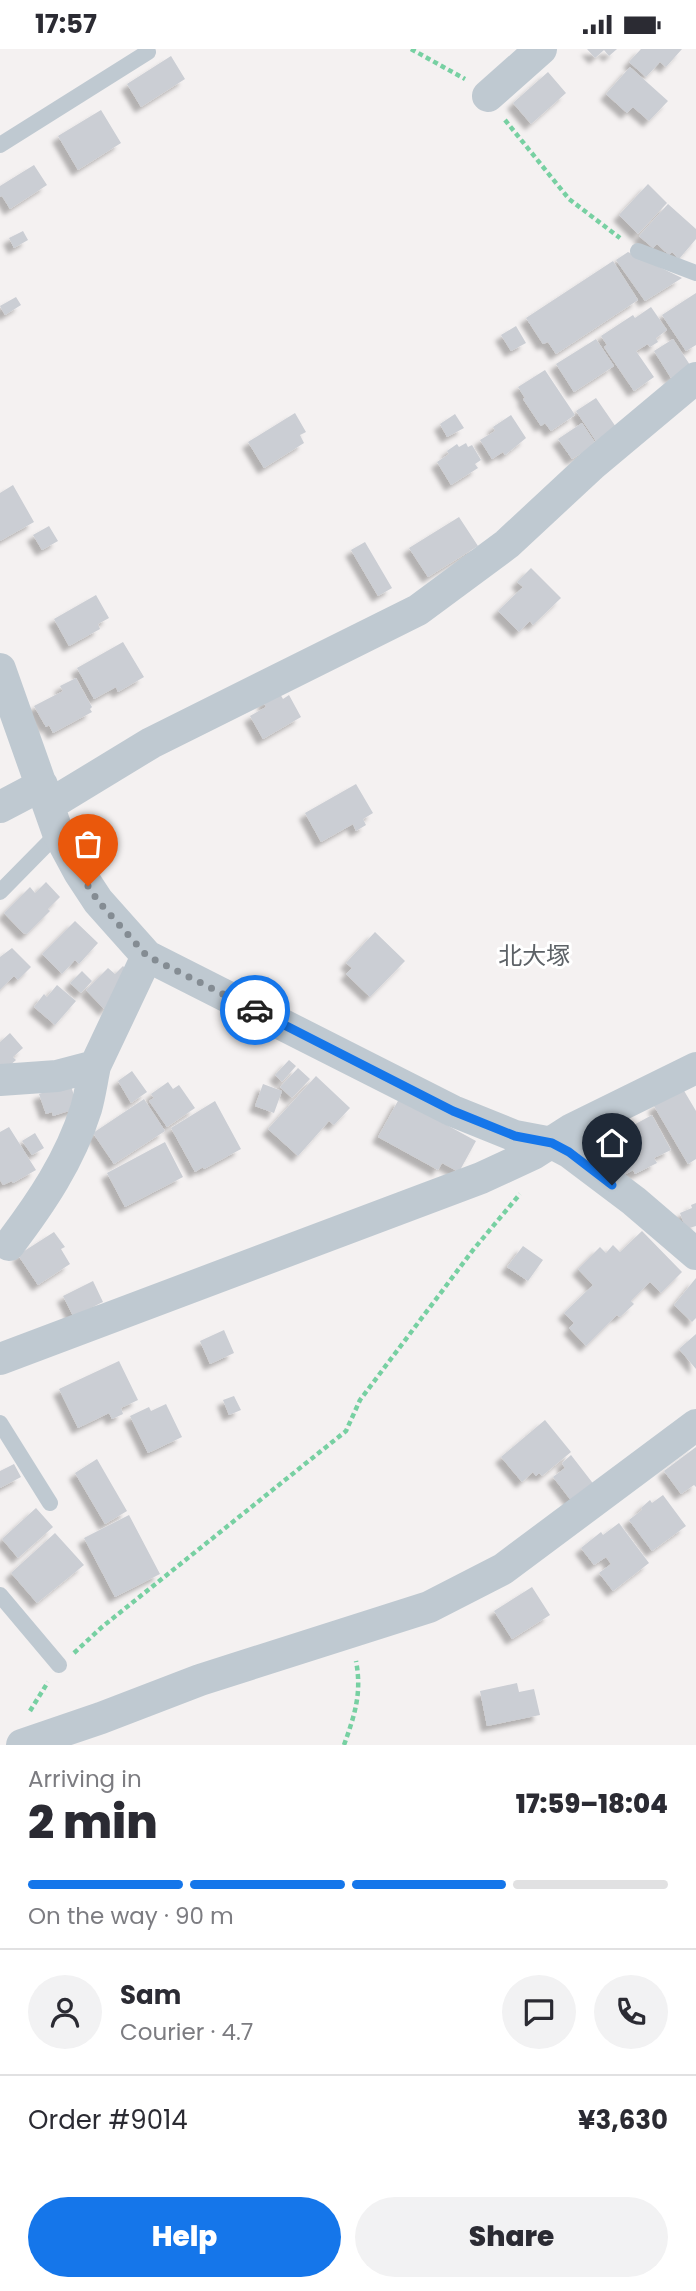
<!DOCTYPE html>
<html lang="en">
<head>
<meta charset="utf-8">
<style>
	:root { --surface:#fff; --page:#f2f2f3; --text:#2b2b33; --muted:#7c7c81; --line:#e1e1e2; --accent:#1576ea }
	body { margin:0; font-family:Poppins,"Noto Sans JP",sans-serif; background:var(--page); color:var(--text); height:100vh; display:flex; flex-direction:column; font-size:26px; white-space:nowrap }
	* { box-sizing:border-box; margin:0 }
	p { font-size:23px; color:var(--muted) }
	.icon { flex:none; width:38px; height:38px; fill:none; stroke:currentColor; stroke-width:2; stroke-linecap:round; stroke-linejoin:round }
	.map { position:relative; height:1696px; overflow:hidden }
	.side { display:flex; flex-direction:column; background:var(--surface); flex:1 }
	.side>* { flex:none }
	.pin { position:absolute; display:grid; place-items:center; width:60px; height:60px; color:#fff; margin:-72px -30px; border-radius:50% 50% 50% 0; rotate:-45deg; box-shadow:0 0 7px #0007 }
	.pin .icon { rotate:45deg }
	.courier { position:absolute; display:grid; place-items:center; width:70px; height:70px; margin:-35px; border:5px solid #1576ea; border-radius:50%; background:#fff; color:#222; box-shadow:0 2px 9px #0007 }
	.overview em { font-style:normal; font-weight:800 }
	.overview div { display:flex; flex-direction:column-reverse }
	.overview { display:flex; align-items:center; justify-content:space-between; height:119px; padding:0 28px }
	h1 { font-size:46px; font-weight:800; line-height:52px }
	.bar { display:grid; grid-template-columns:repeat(4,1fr); gap:10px 7px; align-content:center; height:84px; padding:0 28px }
	.bar i { height:9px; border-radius:5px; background:var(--line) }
	.bar .active { background:var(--accent) }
	.bar p { grid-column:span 4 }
	.line { display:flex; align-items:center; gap:18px; padding:0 28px; border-top:2px solid var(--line) }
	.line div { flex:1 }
	.round { display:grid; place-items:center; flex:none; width:74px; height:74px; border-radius:37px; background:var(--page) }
	.action { display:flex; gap:14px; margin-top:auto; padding:14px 28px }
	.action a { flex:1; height:80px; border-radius:42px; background:var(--accent); color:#fff; font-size:28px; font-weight:800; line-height:80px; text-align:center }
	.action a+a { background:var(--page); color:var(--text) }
	.status { display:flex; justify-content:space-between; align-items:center; height:49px; padding:0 35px; background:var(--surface); direction:ltr }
	.status svg { height:19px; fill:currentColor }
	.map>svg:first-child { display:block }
</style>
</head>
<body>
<div class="status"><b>17:57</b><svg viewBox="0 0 49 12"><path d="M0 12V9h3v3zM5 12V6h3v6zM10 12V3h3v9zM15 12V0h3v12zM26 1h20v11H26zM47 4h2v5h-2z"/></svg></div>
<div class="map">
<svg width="696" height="1696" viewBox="0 0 696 1696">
	<defs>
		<filter id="shadow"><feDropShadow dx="-6" dy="6" stdDeviation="2" flood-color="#0004"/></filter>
	</defs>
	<rect width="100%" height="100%" fill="#f4f1f1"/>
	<path fill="#cbced4" filter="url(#shadow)" d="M587,0H617L609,7L604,1L595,9Z
		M641,0H682L666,18L660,13L646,28L629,13Z
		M171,7L185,30L141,58L127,35Z
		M630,18L668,52L649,72L633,58L627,64L606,45Z
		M548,23L566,44L531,75L513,54Z
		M101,61L121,94L78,121L58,87Z
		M34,116L47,136L10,160L2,147L0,148V137Z
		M648,135L667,154L638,185L619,166Z
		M668,155L696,180V190L679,210L672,203L669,206L657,195L653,199L639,187Z
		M23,182L28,191L14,199L9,189Z
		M628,203L682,229L645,252L616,211Z
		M613,212L638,251L556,305L548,293L543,295L526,269Z
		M696,244V296L686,302L662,266Z
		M16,248L21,256L5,266L0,257Z
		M651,258L667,281L656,289L658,293L650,298L648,295L636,302L654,328L634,342L604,298L607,296L601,287L633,266L635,269Z
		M516,277L526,294L511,302L501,286Z
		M596,290L614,317L574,343L556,315Z
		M673,290L690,316L671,329L654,302Z
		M545,321L575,366L551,382L545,374L541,377L523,350L525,349L518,338Z
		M596,349L616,378L596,392L576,362Z
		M295,364L306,383L300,386L304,394L264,419L248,393Z
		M455,365L464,379L447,388L440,375Z
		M511,366L526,389L505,406L503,403L492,410L480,391L495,382L493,378Z
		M582,374L596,395L572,410L558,390Z
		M466,394L468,398L472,396L481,411L475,415L478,419L451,436L437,413L449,405L447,402L457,395L459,398Z
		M13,436L34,473L0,492V444Z
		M459,468L478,497L428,528L409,499Z
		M49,477L58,492L42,501L33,486Z
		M365,493L392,539L378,547L351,501Z
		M531,519L561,549L533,576L530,572L519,583L498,562L523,538L517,533Z
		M96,546L109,569L98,575L100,580L69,597L54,570Z
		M123,593L144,628L118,643L116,638L94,650L77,619Z
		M76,629L92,658L90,660L92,663L53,684L49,676L46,678L34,657L63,642L60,637Z
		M279,643L283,650L289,646L301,668L263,690L250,667L266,658L263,652Z
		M356,735L373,764L363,770L366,776L356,782L353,775L321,793L305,764Z
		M46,833L60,848L48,860L50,862L27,885L23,884L4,864L30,838L35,844Z
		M75,872L98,894L79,915L75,911L62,925L42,905Z
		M375,883L405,912L370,948L346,925L352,919L346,914Z
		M12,899L31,918L18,931L14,927L0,941V908Z
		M123,917L133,928L105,961L86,941L108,919L115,925Z
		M82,922L92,932L81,944L70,934Z
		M57,936L76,952L55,976L34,958L44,945L47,948Z
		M10,984L23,999L13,1008L16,1011L8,1018L0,1020V993Z
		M289,1011L296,1017L282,1033L275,1026Z
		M298,1019L310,1030L292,1049L280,1038Z
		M132,1022L147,1043L131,1054L118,1032Z
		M316,1027L350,1059L334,1076L329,1072L298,1107L268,1080Z
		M168,1033L173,1040L179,1036L195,1059L167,1078L149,1052L154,1049L151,1045Z
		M70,1034L78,1059L53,1067L52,1063L46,1065L39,1045Z
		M263,1035L282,1042L274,1064L255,1057Z
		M683,1040L696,1062V1110L688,1115L654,1057Z
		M144,1050L165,1082L114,1115L93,1084Z
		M399,1050L476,1092L459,1123L442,1114L438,1121L378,1088Z
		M215,1052L241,1100L204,1120L203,1118L195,1123L171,1079Z
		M652,1066L671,1101L654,1109L657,1114L635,1125L633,1121L619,1129L601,1094Z
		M9,1078L36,1121L13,1134L12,1132L3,1136L0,1131V1083Z
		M35,1084L44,1099L32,1106L22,1092Z
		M165,1093L183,1128L125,1158L107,1124Z
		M696,1154V1177L686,1180L680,1164L692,1159L691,1156Z
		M642,1182L682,1223L661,1244L650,1233L631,1252L634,1255L620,1268L617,1266L586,1297L569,1279L574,1274L564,1264L593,1236L578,1220L600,1198L606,1204L613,1196L620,1203Z
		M54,1183L65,1198L61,1200L70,1215L38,1236L18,1206Z
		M523,1197L543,1211L528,1232L507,1218Z
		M696,1229V1269L692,1273L674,1256Z
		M93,1232L103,1253L73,1267L63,1247Z
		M224,1281L234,1304L210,1315L200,1292Z
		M696,1285V1320L679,1300Z
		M119,1312L138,1351L121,1359L123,1365L112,1370L109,1364L78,1379L59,1340Z
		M234,1347L241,1361L229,1366L223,1351Z
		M166,1355L182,1388L148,1404L130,1367L149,1358L151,1362Z
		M545,1371L571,1403L542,1427L539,1424L536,1427L533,1423L522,1433L501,1408Z
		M696,1398V1438L694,1436L681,1445L664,1422Z
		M571,1406L595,1437L573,1454L553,1428L565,1419L562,1414Z
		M97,1410L127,1462L105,1475L75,1424Z
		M14,1415L21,1428L0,1439V1422Z
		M663,1446L686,1477L652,1502L629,1471L642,1461L641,1459L650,1451L652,1454Z
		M36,1459L53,1478L18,1509L2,1490Z
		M129,1466L160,1525L115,1548L84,1489Z
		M619,1474L649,1514L613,1542L599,1524L611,1515L606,1508L594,1516L581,1499L601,1483L603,1486Z
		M55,1484L84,1516L37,1554L11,1524Z
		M532,1538L550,1566L512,1590L494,1562Z
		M517,1634L519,1643L534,1640L540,1666L487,1677L480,1642Z"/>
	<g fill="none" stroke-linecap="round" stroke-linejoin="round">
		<path stroke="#77d0a2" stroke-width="4.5" stroke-dasharray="5 3.5" stroke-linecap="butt" d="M411,0L465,30
			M505,71L569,150L620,189
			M74,1604L102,1578L346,1382L360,1351L473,1201L520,1145
			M30,1662L48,1633
			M344,1696C355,1665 362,1644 356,1612"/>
		<path stroke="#bfc9d1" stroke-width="16" d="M0,96L148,3
			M638,202L696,224
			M0,843L58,784
			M0,1374L50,1454
			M0,1546L59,1616"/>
		<path stroke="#bfc9d1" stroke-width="32" d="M488,47L541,0
			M0,620L58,784L79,823L98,852L147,907L453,1062L515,1087L552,1094L569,1103L634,1152L696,1205
			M49,756L151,694L418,561L507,495L592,416L696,329
			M0,758L42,736
			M0,1031L57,1027L95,1017L147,907
			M9,1196C41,1154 70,1111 86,1060C90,1046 92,1031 95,1017
			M0,1310L481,1129L533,1105L572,1080L696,1019
			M22,1696L101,1669L200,1631L429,1558L503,1520L696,1376"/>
	</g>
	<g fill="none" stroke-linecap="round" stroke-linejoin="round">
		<path stroke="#848c93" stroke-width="7" stroke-dasharray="0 12.6" d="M88,837L98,852L147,907L255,961"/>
		<path stroke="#1576ea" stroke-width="9" d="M255,961L453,1062L515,1087L552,1094L569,1103L612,1136"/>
	</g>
	<g text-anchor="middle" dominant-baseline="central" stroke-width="6" stroke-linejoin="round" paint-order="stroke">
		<g font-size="24" fill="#5d6267" stroke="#fff">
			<text x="534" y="906">北大塚</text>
		</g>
	</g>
</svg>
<div class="pin" style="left:88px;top:837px;background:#ea580c"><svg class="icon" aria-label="bag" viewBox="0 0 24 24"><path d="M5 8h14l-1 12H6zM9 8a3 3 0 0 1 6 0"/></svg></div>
<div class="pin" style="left:612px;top:1136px;background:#1f2937"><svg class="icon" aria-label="home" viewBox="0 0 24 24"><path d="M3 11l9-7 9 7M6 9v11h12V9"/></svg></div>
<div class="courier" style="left:255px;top:961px"><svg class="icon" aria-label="car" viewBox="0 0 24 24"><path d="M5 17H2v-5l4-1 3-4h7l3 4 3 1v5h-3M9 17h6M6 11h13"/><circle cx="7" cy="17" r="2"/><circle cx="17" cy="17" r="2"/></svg></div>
</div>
<section class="side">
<div class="overview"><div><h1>2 min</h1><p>Arriving in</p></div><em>17:59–18:04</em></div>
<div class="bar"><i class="active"></i><i class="active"></i><i class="active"></i><i></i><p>On the way · 90 m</p></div>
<div class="line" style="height:126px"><a class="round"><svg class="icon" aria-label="person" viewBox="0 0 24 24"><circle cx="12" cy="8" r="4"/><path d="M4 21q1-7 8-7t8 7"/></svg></a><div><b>Sam</b><p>Courier · 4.7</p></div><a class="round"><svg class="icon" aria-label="chat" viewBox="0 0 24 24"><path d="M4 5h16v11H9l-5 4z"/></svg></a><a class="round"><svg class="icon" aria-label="phone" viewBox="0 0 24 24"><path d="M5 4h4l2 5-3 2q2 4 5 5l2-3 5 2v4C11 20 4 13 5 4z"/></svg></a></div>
<div class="line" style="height:91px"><div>Order #9014</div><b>¥3,630</b></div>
<div class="action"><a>Help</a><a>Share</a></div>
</section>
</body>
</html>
